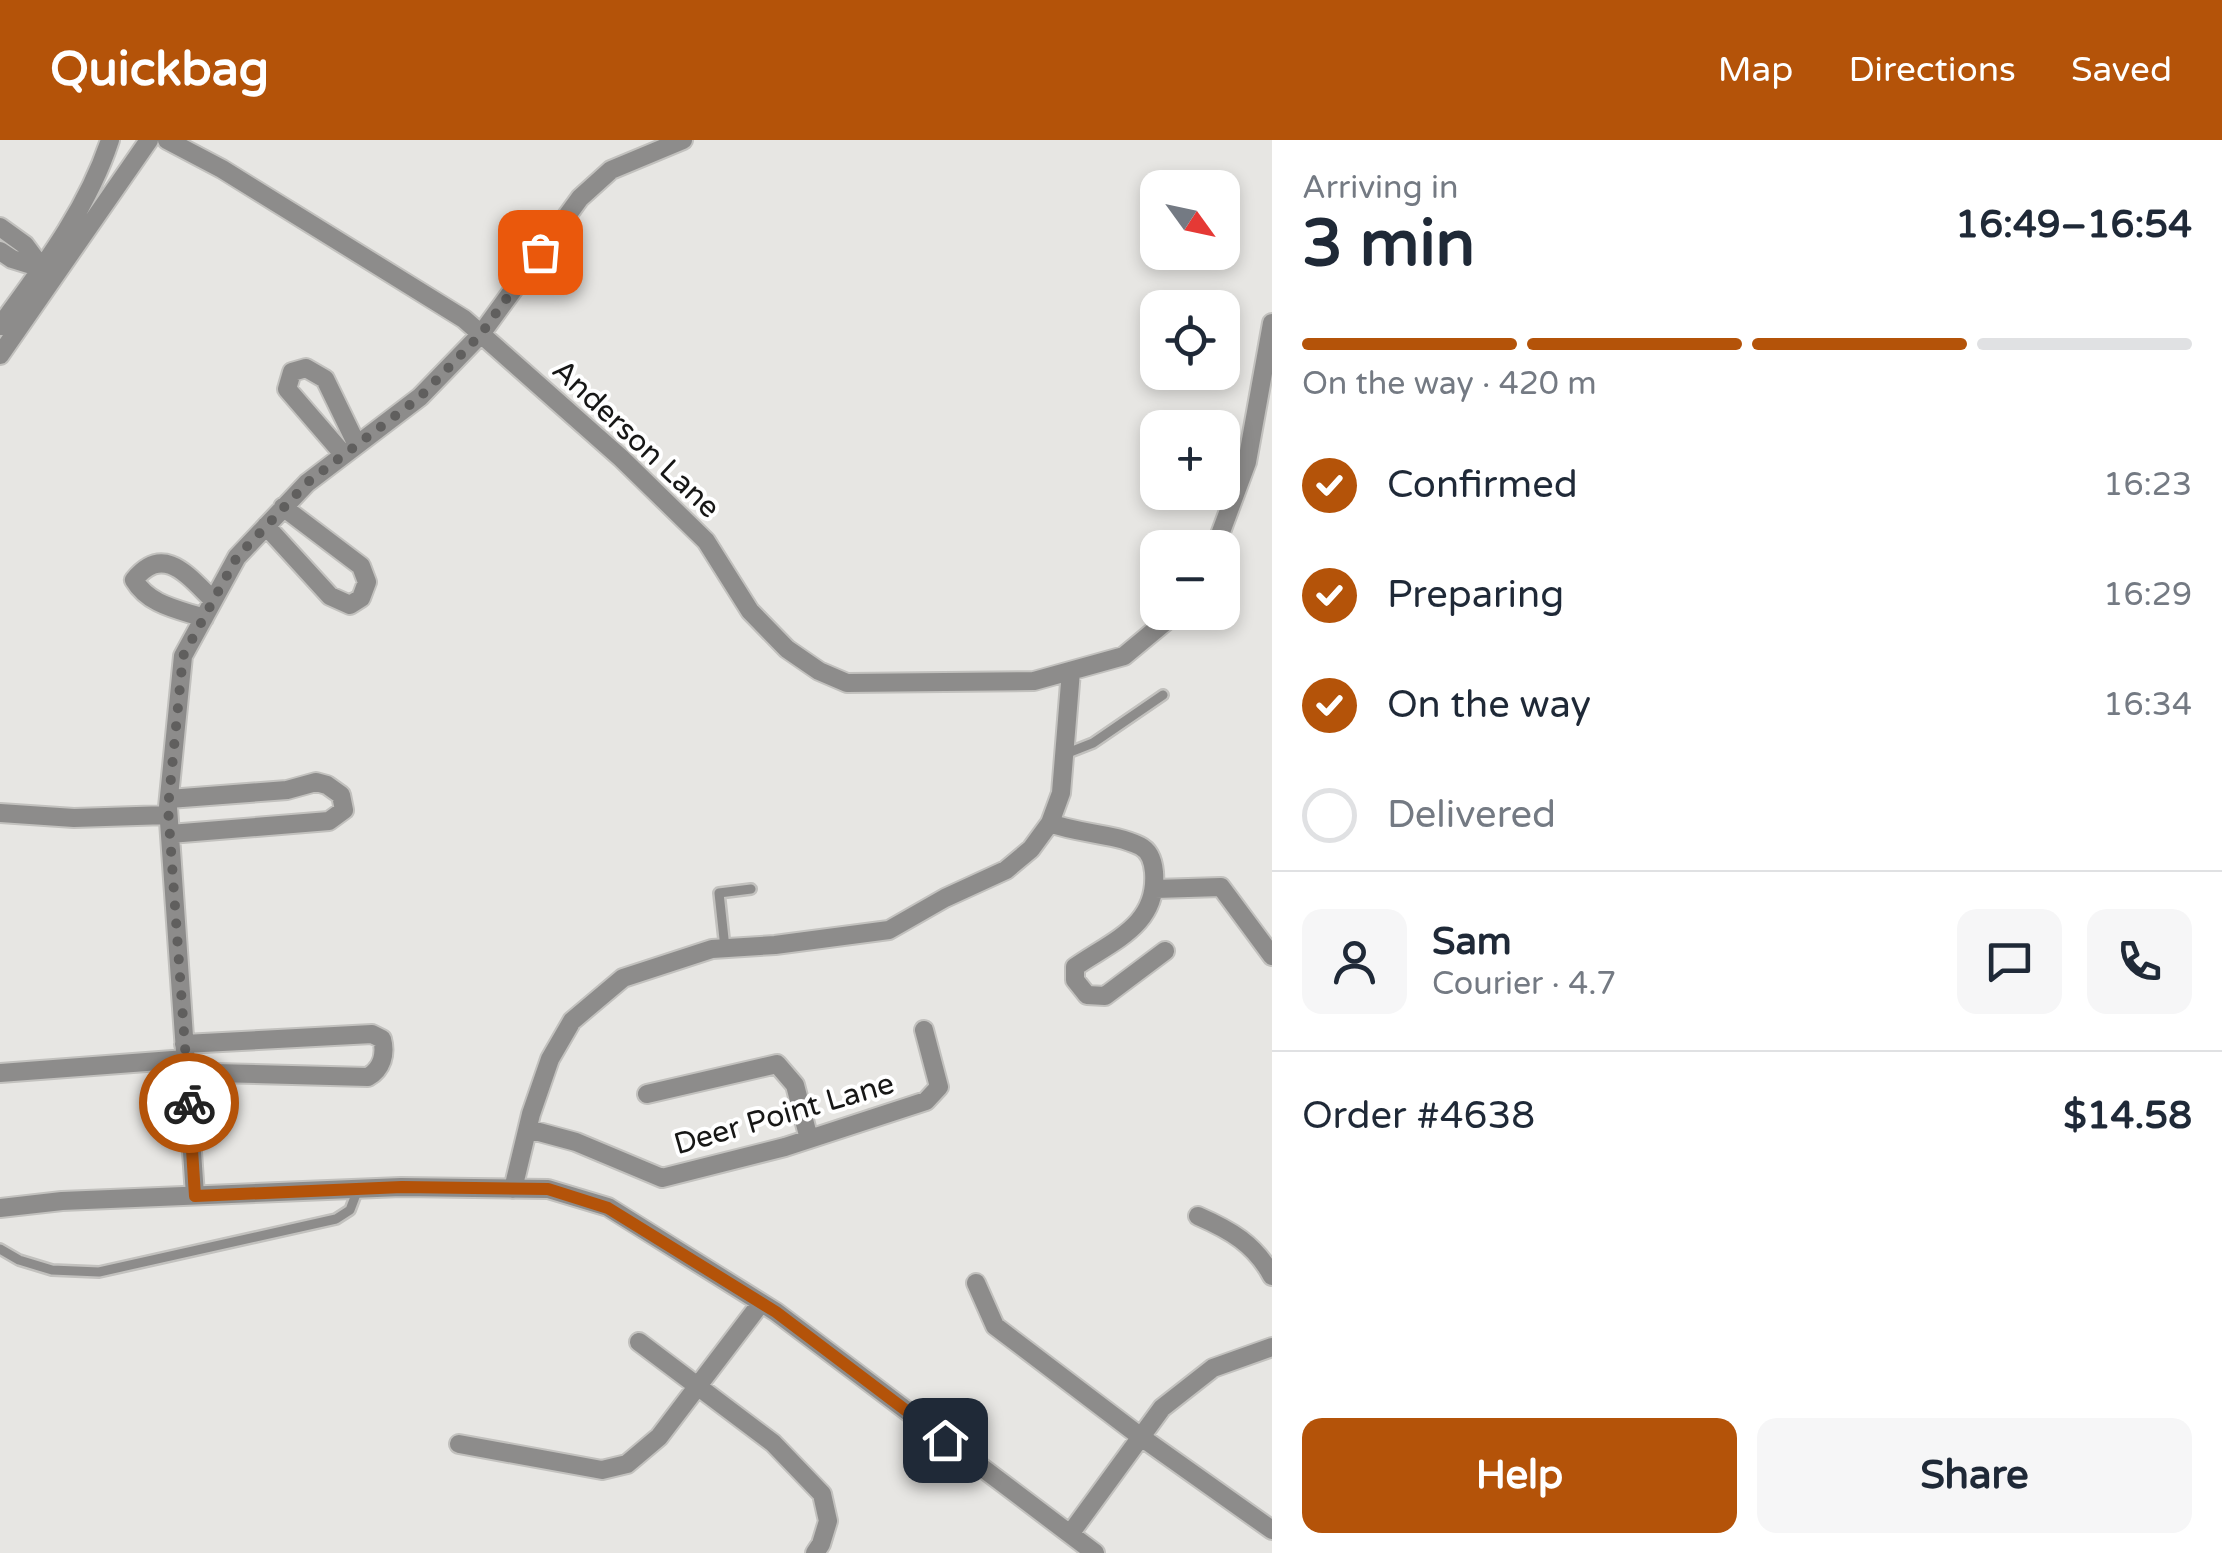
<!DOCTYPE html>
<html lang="en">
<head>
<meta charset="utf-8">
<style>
	:root { --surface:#fff; --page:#f6f6f7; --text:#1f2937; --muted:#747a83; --line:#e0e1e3; --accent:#b45309 }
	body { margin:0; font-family:"Varela Round",sans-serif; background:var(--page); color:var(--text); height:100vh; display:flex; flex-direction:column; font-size:38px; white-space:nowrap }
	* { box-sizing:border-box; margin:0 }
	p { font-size:32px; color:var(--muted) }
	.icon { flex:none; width:55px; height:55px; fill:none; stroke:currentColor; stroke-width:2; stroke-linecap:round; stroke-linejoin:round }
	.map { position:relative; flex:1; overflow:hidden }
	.details { display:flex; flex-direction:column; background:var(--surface); width:950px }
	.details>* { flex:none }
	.needle { width:65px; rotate:123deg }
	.buttons { position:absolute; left:1140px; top:30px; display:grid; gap:20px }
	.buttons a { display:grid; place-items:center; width:100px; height:100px; border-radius:20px; background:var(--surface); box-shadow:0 5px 15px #0003; font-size:50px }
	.pin { position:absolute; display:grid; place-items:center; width:85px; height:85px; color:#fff; margin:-42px; border-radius:20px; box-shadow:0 5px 15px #0006 }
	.courier { position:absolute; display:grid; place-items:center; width:100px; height:100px; margin:-50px; border:8px solid #b45309; border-radius:50%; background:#fff; color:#222; box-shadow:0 2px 12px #0007 }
	.overview em { font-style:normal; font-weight:700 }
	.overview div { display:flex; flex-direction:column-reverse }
	.overview { display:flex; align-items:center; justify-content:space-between; height:170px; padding:0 30px }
	h1 { font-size:65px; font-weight:700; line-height:75px }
	.bar { display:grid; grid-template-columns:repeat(4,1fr); gap:15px 10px; align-content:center; height:120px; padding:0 30px }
	.bar i { height:12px; border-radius:8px; background:var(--line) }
	.bar .current { background:var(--accent) }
	.bar p { grid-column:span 4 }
	.line { display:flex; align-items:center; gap:25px; padding:0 30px; border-top:2px solid var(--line) }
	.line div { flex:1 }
	.round { display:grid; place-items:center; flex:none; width:105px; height:105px; border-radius:20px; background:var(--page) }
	ol { padding:0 30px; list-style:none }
	li { display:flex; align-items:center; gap:30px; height:110px }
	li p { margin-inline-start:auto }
	li .icon { padding:10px; border-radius:50%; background:var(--accent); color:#fff; stroke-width:4 }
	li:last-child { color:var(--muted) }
	li i { width:55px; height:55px; border:5px solid var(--line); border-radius:50% }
	.action { display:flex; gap:20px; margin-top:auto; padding:20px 30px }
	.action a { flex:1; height:115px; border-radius:20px; background:var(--accent); color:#fff; font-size:40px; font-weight:700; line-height:115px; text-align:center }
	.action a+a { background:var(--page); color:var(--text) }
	header { display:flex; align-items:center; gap:60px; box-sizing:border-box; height:140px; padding:0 50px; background:var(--accent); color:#fff }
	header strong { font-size:48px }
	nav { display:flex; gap:55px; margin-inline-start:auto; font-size:35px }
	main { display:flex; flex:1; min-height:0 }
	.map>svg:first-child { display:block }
</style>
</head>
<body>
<header>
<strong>Quickbag</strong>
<nav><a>Map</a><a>Directions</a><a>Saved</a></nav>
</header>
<main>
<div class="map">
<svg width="1272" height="1413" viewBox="0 0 1272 1413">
	<rect width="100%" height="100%" fill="#e7e6e3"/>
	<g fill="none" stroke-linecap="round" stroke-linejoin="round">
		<g stroke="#c2c1be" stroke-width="14">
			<path id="service" d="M1065,614L1093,603L1163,555
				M725,808L719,753L751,749
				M0,1109L19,1120L52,1130L99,1132L336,1079L350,1070L358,1049"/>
		</g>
		<g stroke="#c2c1be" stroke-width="22">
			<path id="minor" d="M167,0L222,29L464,179L621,318L706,401L750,471L787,509L819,531L847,543L1034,541L1124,516L1177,472
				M0,87L25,105L42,128
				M0,111L12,119L41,128
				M0,186C43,127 87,70 110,0
				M0,215L149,0
				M344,315L287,249L292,232L306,228L325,239L357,305
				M266,386L330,456L350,465L361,458L367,442L361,426L283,367
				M1215,408L1247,322L1272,183
				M204,478C177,469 149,465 134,440C164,403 188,436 213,460
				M169,659L287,650L316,642L327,645L341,655L344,670L329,681L170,694
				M0,673L74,678L168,675
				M1050,683C1079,694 1113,693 1140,706C1150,711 1153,721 1154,732C1158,785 1114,800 1075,827V840L1087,855L1105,856L1165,811
				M1155,749L1221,747L1272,816
				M184,904L372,894L382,899C386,914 382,929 368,937L214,933L187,942
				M0,933L186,919
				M647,954L777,924L795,945L809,999
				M528,989L576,1002L662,1038L785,1007L926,961L939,947L924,890
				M513,1049L531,974L550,919L572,881L623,838L712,809L775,805L889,790L945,758L1006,730L1031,709L1050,683L1061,653L1071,531
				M195,1055L168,667L183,516L237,417L307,343L420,257L481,194L580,58L611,30L683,0
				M0,1068L62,1061L401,1047L548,1049L608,1067L776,1172L1095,1413
				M1198,1076C1230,1090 1255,1104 1272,1136
				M976,1143L995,1186L1141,1297L1272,1390
				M639,1202L773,1303L822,1354L828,1381L821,1404L815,1413
				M459,1304L602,1330L627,1324L659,1297L761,1163
				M1070,1394L1162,1268L1213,1228L1272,1207"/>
		</g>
		<use href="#service" stroke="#8d8c8b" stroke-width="9"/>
		<use href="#minor" stroke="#8d8c8b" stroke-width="18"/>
	</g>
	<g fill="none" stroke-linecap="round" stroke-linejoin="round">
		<path stroke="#605f5e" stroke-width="10" stroke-dasharray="0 18" d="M189,963L168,668L183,516L237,417L308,342L420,257L481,194L540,112"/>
		<path stroke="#b45309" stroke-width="12" d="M189,963L195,1056L402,1047L548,1049L608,1068L776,1172L945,1300"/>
	</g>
	<g text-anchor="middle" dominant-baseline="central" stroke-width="8" stroke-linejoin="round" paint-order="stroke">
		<g font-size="30" fill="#171716" stroke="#fff">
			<text transform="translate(636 299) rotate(43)">Anderson Lane</text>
			<text transform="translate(784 974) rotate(-16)">Deer Point Lane</text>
		</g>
	</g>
</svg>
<div class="buttons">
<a><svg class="needle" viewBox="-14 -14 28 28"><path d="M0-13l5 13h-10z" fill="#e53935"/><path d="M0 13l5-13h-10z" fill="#747a83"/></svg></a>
<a><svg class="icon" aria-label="locate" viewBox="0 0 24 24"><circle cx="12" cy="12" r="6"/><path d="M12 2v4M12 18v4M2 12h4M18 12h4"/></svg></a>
<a>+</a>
<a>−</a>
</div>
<div class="pin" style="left:540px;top:112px;background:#ea580c"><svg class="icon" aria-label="bag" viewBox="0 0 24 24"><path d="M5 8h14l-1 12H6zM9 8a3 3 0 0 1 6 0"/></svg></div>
<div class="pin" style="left:945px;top:1300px;background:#1f2937"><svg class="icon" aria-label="home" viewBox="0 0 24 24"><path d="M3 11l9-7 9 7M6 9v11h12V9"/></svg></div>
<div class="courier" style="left:189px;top:963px"><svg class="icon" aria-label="bike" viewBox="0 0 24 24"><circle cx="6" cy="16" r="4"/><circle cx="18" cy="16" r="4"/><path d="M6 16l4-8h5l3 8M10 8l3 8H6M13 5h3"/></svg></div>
</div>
<section class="details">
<div class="overview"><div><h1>3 min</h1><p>Arriving in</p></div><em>16:49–16:54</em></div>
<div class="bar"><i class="current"></i><i class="current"></i><i class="current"></i><i></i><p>On the way · 420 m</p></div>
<ol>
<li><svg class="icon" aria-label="check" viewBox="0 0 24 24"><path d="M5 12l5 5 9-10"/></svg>Confirmed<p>16:23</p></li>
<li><svg class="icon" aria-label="check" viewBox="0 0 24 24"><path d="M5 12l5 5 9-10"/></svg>Preparing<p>16:29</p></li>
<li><svg class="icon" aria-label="check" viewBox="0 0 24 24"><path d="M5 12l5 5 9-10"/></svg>On the way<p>16:34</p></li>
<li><i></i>Delivered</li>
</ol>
<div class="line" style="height:180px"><a class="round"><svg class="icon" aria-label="person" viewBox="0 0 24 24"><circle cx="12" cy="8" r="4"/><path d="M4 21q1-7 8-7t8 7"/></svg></a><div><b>Sam</b><p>Courier · 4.7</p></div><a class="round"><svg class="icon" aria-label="chat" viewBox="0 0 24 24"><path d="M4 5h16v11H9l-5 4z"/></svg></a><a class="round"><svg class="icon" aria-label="phone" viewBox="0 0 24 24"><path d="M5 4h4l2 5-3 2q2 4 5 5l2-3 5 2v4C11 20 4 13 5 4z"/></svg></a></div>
<div class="line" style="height:130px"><div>Order #4638</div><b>$14.58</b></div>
<div class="action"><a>Help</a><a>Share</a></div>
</section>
</main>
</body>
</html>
